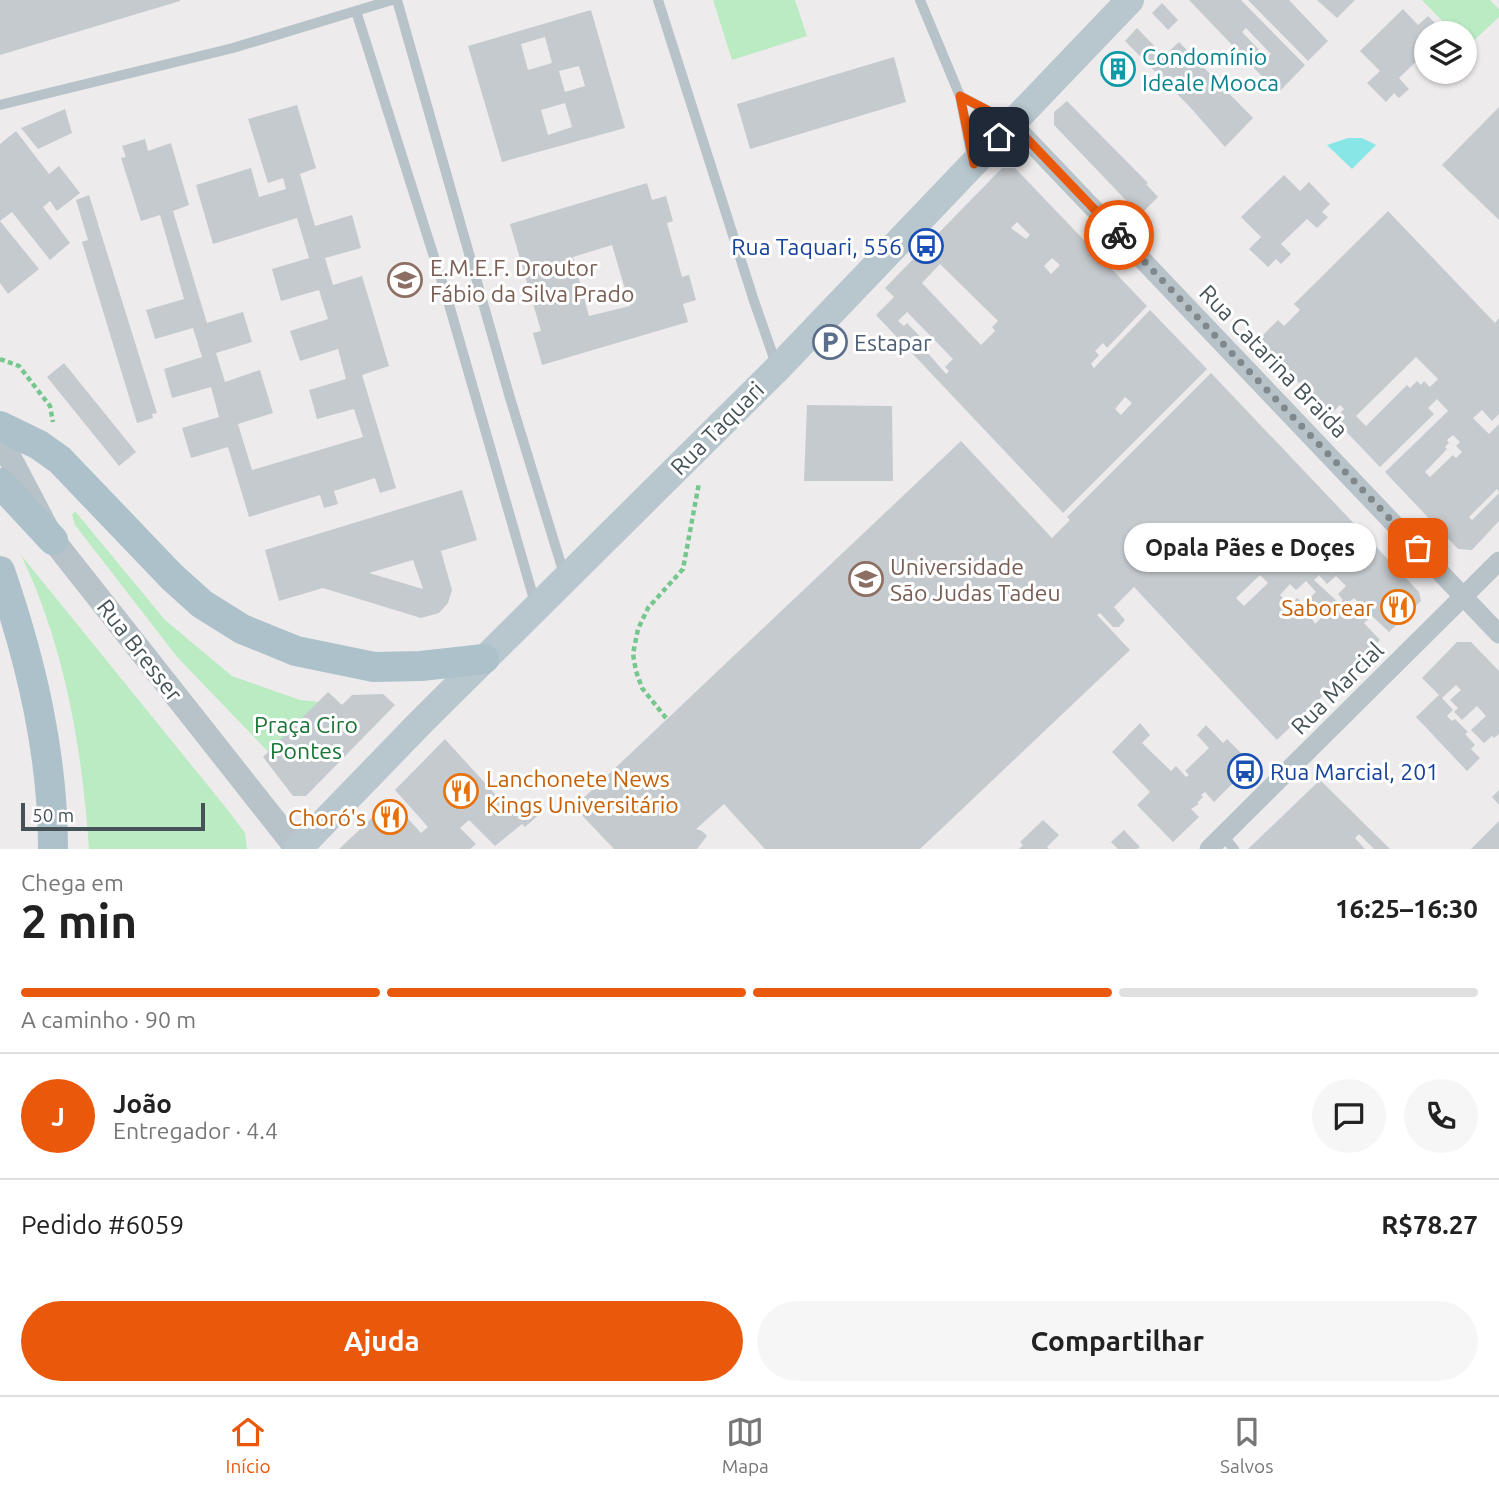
<!DOCTYPE html>
<html lang="pt">
<head>
<meta charset="utf-8">
<style>
	:root { --surface:#fff; --page:#f6f6f6; --text:#222; --muted:#767676; --line:#e0e0e0; --accent:#ea580c }
	body { margin:0; font-family:Ubuntu,sans-serif; background:var(--page); color:var(--text); height:100vh; display:flex; flex-direction:column; font-size:26px; white-space:nowrap }
	* { box-sizing:border-box; margin:0 }
	p { font-size:23px; color:var(--muted) }
	.icon { flex:none; width:38px; height:38px; fill:none; stroke:currentColor; stroke-width:2; stroke-linecap:round; stroke-linejoin:round }
	.map { position:relative; height:849px; overflow:hidden }
	.details { display:flex; flex-direction:column; background:var(--surface); flex:1 }
	.details>* { flex:none }
	.tools { position:absolute; left:1414px; top:21px; display:grid; gap:14px }
	.tools a { display:grid; place-items:center; width:63px; height:63px; border-radius:50%; background:var(--surface); box-shadow:0 2px 5px #0004; font-size:35px }
	.scale { position:absolute; left:21px; bottom:18px; width:184px; box-sizing:border-box; padding-left:7px; border:4px solid #455358; border-top:0; font-size:19px; line-height:24px; white-space:nowrap; color:#455358; -webkit-text-stroke:5px #fff; paint-order:stroke }
	.pin { position:absolute; display:grid; place-items:center; width:60px; height:60px; color:#fff; margin:-30px; border-radius:14px; box-shadow:0 4px 10px #0006 }
	.courier { position:absolute; display:grid; place-items:center; width:70px; height:70px; margin:-35px; border:5px solid #ea580c; border-radius:50%; background:#fff; color:#222; box-shadow:0 2px 9px #0007 }
	.bubble { position:absolute; height:49px; border-radius:24px; background:var(--surface); box-shadow:0 2px 5px #0004; font-size:23px; font-weight:700; line-height:49px; text-align:center }
	.summary em { font-style:normal; font-weight:700 }
	.summary div { display:flex; flex-direction:column-reverse }
	.summary { display:flex; align-items:center; justify-content:space-between; height:119px; padding:0 21px }
	h1 { font-size:46px; font-weight:700; line-height:52px }
	.bar { display:grid; grid-template-columns:repeat(4,1fr); gap:10px 7px; align-content:center; height:84px; padding:0 21px }
	.bar i { height:9px; border-radius:5px; background:var(--line) }
	.bar .current { background:var(--accent) }
	.bar p { grid-column:span 4 }
	.line { display:flex; align-items:center; gap:18px; padding:0 21px; border-top:2px solid var(--line) }
	.line div { flex:1 }
	.round { display:grid; place-items:center; flex:none; width:74px; height:74px; border-radius:37px; background:var(--page) }
	.button { display:flex; gap:14px; margin-top:auto; padding:14px 21px }
	.button a { flex:1; height:80px; border-radius:42px; background:var(--accent); color:#fff; font-size:28px; font-weight:700; line-height:80px; text-align:center }
	.button a+a { background:var(--page); color:var(--text) }
	.tabs { display:flex; justify-content:space-around; align-items:center; height:98px; border-top:2px solid var(--line); background:var(--surface); font-size:19px; color:var(--muted) }
	.tabs a { display:grid; justify-items:center; gap:4px }
	.tabs .current { color:var(--accent) }
	.map>svg:first-child { display:block }
</style>
</head>
<body>
<div class="map">
<svg width="1499" height="849" viewBox="0 0 1499 849">
	<rect width="100%" height="100%" fill="#eeebec"/>
	<path fill="#baebc3" d="M713,0H795L807,36L732,60Z
		M1422,0H1490L1499,9V17L1467,47L1465,44V33H1454Z
		M75,511L165,620L232,676L300,700L386,709L305,790L178,658L75,525L72,515Z
		M21,555L227,809L245,833L247,849H89C82,748 65,647 21,555Z"/>
	<path fill="#89e6e6" d="M1348,138H1362L1376,145L1352,169L1327,145Z"/>
	<path fill="#c5cace" fill-rule="evenodd" d="M0,0H180V1L0,55Z
		M1189,0H1241L1305,65L1278,93ZM1246,28L1271,54L1267,58L1242,32Z
		M1248,0H1289L1328,41L1308,61Z
		M1317,0H1355L1337,18Z
		M1162,3L1178,20L1168,30L1152,13Z
		M1403,9L1418,25L1428,16L1445,33H1426V52L1399,78L1409,89L1399,98L1394,93L1386,102L1367,83L1380,71L1360,51Z
		M591,10L625,128L502,162L468,46ZM545,37L552,63L528,70L521,44ZM579,66L585,86L565,92L559,71ZM565,103L572,127L548,135L541,110Z
		M1137,28L1164,56L1179,42L1253,118L1225,147L1189,106L1125,41Z
		M1124,51L1136,63L1112,87L1100,75Z
		M894,57L906,102L750,149L737,104Z
		M1067,101L1148,183L1146,184L1158,197L1140,215L1054,125V112Z
		M297,105L316,168L300,174L315,226L352,215L361,248L325,258L333,285L362,276L389,366L362,375L396,488L380,493L375,478L334,491L338,504L324,508L320,495L249,517L228,447L191,458L182,428L219,417L211,387L172,398L164,369L202,357L193,328L155,339L146,310L184,299L160,215L141,221L121,158L126,157L122,146L145,139L148,151L171,143L189,205L173,211L207,323L243,312L252,342L216,353L225,382L260,370L273,413L238,424L252,470L363,437L354,409L317,419L309,390L346,379L338,349L300,361L290,331L328,319L319,290L281,301L272,269L309,258L297,218L213,244L196,185L251,168L259,197L286,189L283,178L268,183L248,119Z
		M1499,107V220L1442,165Z
		M65,109L72,133L38,149L21,128Z
		M16,131L49,174L59,166L80,193L57,211L50,201L43,207L70,243L50,260L12,212L0,221V144Z
		M1002,168H1015L1147,306L1107,348L1103,343L1095,351L1099,355L1091,364L1094,368L1150,310L1207,369L1063,513L876,315L894,297L885,288ZM1017,222L1030,235L1026,239L1011,228ZM1052,258L1060,265L1051,274L1044,266ZM940,264L998,321L992,327L995,331L981,345L922,283ZM907,312L953,359L945,367L949,371L946,374L927,352L931,348L907,323L904,326L898,321ZM1125,397L1132,403L1121,415L1115,409Z
		M1284,175L1300,191L1309,182L1330,204L1322,212L1328,217L1317,228L1307,219L1281,244L1291,254L1281,264L1276,259L1268,267L1249,249L1261,237L1241,217Z
		M647,183L652,200L666,196L673,221L667,223L682,277L689,275L696,300L683,304L688,322L542,365L533,333L541,331L510,224ZM612,245L630,306L589,316L573,257Z
		M89,195L157,413L152,414L153,418L137,423L82,242L88,240L76,200Z
		M1388,211L1495,323L1499,318V414L1492,421L1482,410L1473,418L1489,434L1499,424V492L1497,489L1469,517L1472,520L1499,493V521L1472,550L1458,549L1385,472L1448,411L1437,399L1428,408L1434,414L1380,467L1334,419L1344,409L1340,405L1330,415L1258,340L1278,320L1284,326L1300,310L1294,304ZM1416,357L1438,379L1430,387L1424,381L1421,385L1417,381L1410,388L1407,385L1366,426L1356,416ZM1453,435L1460,442L1456,446L1462,452L1456,458L1453,455L1430,477L1425,472L1447,449L1445,447L1449,443L1447,440Z
		M0,221L39,269L8,294L0,283Z
		M64,363L136,452L119,466L47,377Z
		M1211,373L1419,592L1421,601L1389,632L1372,616L1364,623L1380,640L1277,740L1134,587L1114,607L1125,620L1119,627H1113L1100,613L1097,615L1130,650L920,849H765L724,804L696,829L702,831L707,836L697,849H614L574,807L961,441L1052,538L1070,520L1067,517ZM1323,550L1327,554L1313,568L1309,564ZM1333,560L1338,566L1331,573L1326,567ZM1260,575L1268,583L1244,606L1236,598ZM1319,575L1327,584L1336,576L1346,586L1338,594L1343,600L1339,603L1314,580ZM1306,581L1316,592L1306,601L1322,617L1315,624L1309,614L1311,611L1297,598L1290,606L1280,595L1290,584L1296,590ZM1354,598L1363,607L1356,614L1347,604Z
		M807,405L892,406L893,481H804Z
		M462,490L477,540L441,551L452,590L448,603L439,613L421,618L323,588L279,601L265,550ZM413,560L423,589L369,573Z
		M1457,642H1471L1499,671V734L1494,738L1492,736L1484,743L1471,730L1486,716L1477,706L1462,720L1454,712L1458,708L1450,700L1461,690L1456,685L1442,698L1453,710L1447,716L1452,721L1455,719L1468,732L1465,734L1475,745L1471,749L1480,758L1467,771L1416,717L1439,695L1422,678Z
		M328,692L342,705L352,695L383,694L395,705L306,796H293L263,757Z
		M1140,723L1150,735L1142,743L1171,771L1176,766L1186,777L1189,775L1185,771L1209,748L1197,735L1206,725L1223,743L1227,739L1252,764L1214,802L1205,792L1201,795L1203,797L1197,803L1199,804L1191,809L1199,817L1173,842L1137,805L1150,792L1112,752Z
		M445,739L514,815L531,799L543,811L525,827L522,824L495,846L469,820L460,828L476,844L470,849H339L391,800L421,833L428,827L395,790Z
		M1320,780L1390,849H1374L1359,834L1355,838L1365,849H1248Z
		M1499,790V805L1492,797Z
		M1043,820L1059,835L1047,847L1049,849H1019L1023,845L1020,842Z
		M1499,821V849H1471Z
		M1124,830L1140,847L1137,849H1118L1111,842Z"/>
	<g fill="none" stroke-linecap="round" stroke-linejoin="round">
		<path stroke="#75c78e" stroke-width="4.5" stroke-dasharray="5 3.5" stroke-linecap="butt" d="M0,359L19,366L50,406L53,422
			M666,718L642,688L636,671L633,654L638,629L648,608L683,569L699,483"/>
		<path stroke="#b7c3c8" stroke-width="10" d="M397,0L510,398L564,574
			M658,0L754,301L776,364
			M920,0L960,96L972,158
			M356,11L448,301L535,603
			M960,96L1009,122
			M0,105L233,48L392,0
			M448,301L481,293
			M1223,836L1234,849"/>
		<path stroke="#b7c3c8" stroke-width="19" d="M1012,123L1499,634
			M1209,849L1499,561"/>
		<path stroke="#b7c3c8" stroke-width="24" d="M0,439L53,540L297,849"/>
		<path stroke="#b8c6cd" stroke-width="28" d="M298,849L423,720L778,368L1130,0"/>
		<path stroke="#acc1ca" stroke-width="30" d="M0,426L39,445L60,460L172,577L202,604L242,629L296,651L374,667L421,666L484,659
			M0,483L53,540
			M0,571C31,661 53,753 53,849"/>
	</g>
	<g fill="none" stroke-linecap="round" stroke-linejoin="round">
		<path stroke="#80888c" stroke-width="7" stroke-dasharray="0 12.6" d="M1119,235L1418,548"/>
		<path stroke="#ea580c" stroke-width="9" d="M999,137L974,164L960,96L1012,123L1119,235"/>
	</g>
	<defs>
		<g id="building-ring" transform="scale(1.75)"><circle r="9.5" fill="#fff" stroke="#0f9aa8" stroke-width="1.5"/><path d="M-4-6H4V6H1V3H-1V6H-4ZM-2.5-4.3h1.7v1.8h-1.7ZM.8-4.3h1.7v1.8H.8ZM-2.5-1h1.7V.8h-1.7ZM.8-1h1.7V.8H.8Z" fill="#0f9aa8"/></g>
		<g id="bus-ring" transform="scale(1.75)"><circle r="9.5" fill="#fff" stroke="#1a4fb4" stroke-width="1.5"/><path d="M-5-6H5V4H4V6H2V4H-2V6H-4V4H-5ZM-3.5-4V0h7V-4ZM-3.5 1.2v1.5H-2V1.2ZM2 1.2v1.5H3.5V1.2Z" fill="#1a4fb4"/></g>
		<g id="school-ring" transform="scale(1.75)"><circle r="9.5" fill="#fff" stroke="#8d6e63" stroke-width="1.5"/><path d="M0-5L7-2L0 1L-7-2ZM-4 1L0 2.5L4 1V4Q0 6-4 4Z" fill="#8d6e63"/></g>
		<g id="parking-ring" transform="scale(1.75)"><circle r="9.5" fill="#fff" stroke="#5c6f8a" stroke-width="1.5"/><path d="M-3.5-5.5H1a3.5 3.5 0 0 1 0 7H-1V5.5H-3.5ZM-1-3.4V-.6H.8a1.4 1.4 0 0 0 0-2.8Z" fill="#5c6f8a"/></g>
		<g id="university-ring" transform="scale(1.75)"><circle r="9.5" fill="#fff" stroke="#8d6e63" stroke-width="1.5"/><path d="M0-5L7-2L0 1L-7-2ZM-4 1L0 2.5L4 1V4Q0 6-4 4Z" fill="#8d6e63"/></g>
		<g id="restaurant-ring" transform="scale(1.75)"><circle r="9.5" fill="#fff" stroke="#e8710a" stroke-width="1.5"/><path d="M-5-6h1v4h1v-4h1v4h1v-4h1v5L-1.5 .5V6h-2V.5L-5-1ZM5-6V6H3V1.5H1.5Q1.5-4 5-6Z" fill="#e8710a"/></g>
	</defs>
	<g fill-rule="evenodd">
		<use href="#building-ring" x="1118" y="69"/>
		<use href="#bus-ring" x="926" y="246"/>
		<use href="#school-ring" x="405" y="280"/>
		<use href="#parking-ring" x="830" y="342"/>
		<use href="#university-ring" x="866" y="579"/>
		<use href="#restaurant-ring" x="1398" y="607"/>
		<use href="#bus-ring" x="1245" y="771"/>
		<use href="#restaurant-ring" x="461" y="791"/>
		<use href="#restaurant-ring" x="390" y="817"/>
	</g>
	<g text-anchor="middle" dominant-baseline="central" stroke-width="6" stroke-linejoin="round" paint-order="stroke">
		<g font-size="23" fill="#0d838f" stroke="#fff" text-anchor="start">
			<text x="1142" y="56">Condomínio<tspan x="1142" dy="26">Ideale Mooca</tspan></text>
		</g>
		<g font-size="23" fill="#164399" stroke="#fff" text-anchor="end">
			<text x="902" y="246">Rua Taquari, 556</text>
			<text x="1270" y="771" text-anchor="start">Rua Marcial, 201</text>
		</g>
		<g font-size="23" fill="#785e54" stroke="#fff" text-anchor="start">
			<text x="430" y="267">E.M.E.F. Droutor<tspan x="430" dy="26">Fábio da Silva Prado</tspan></text>
			<text x="890" y="566">Universidade<tspan x="890" dy="26">São Judas Tadeu</tspan></text>
		</g>
		<g font-size="23" fill="#4e5e75" stroke="#fff" text-anchor="start">
			<text x="854" y="342">Estapar</text>
		</g>
		<g font-size="23" fill="#455358" stroke="#fff">
			<text transform="translate(1274 361) rotate(46)">Rua Catarina Braida</text>
			<text transform="translate(717 428) rotate(-45)">Rua Taquari</text>
			<text transform="translate(140 650) rotate(52)">Rua Bresser</text>
			<text transform="translate(1337 688) rotate(-45)">Rua Marcial</text>
		</g>
		<g font-size="23" fill="#c56008" stroke="#fff" text-anchor="end">
			<text x="1374" y="607">Saborear</text>
			<text x="486" y="778" text-anchor="start">Lanchonete News<tspan x="486" dy="26">Kings Universitário</tspan></text>
			<text x="366" y="817">Choró's</text>
		</g>
		<g font-size="23" fill="#1a7435" stroke="#fff">
			<text x="306" y="724">Praça Ciro<tspan x="306" dy="26">Pontes</tspan></text>
		</g>
	</g>
</svg>
<div class="tools">
<a><svg class="icon" aria-label="layers" viewBox="0 0 24 24"><path d="M12 4l9 5-9 5-9-5zM3 14l9 5 9-5"/></svg></a>
</div>
<div class="scale">50 m</div>
<div class="pin" style="left:1418px;top:548px;background:#ea580c"><svg class="icon" aria-label="bag" viewBox="0 0 24 24"><path d="M5 8h14l-1 12H6zM9 8a3 3 0 0 1 6 0"/></svg></div>
<div class="pin" style="left:999px;top:137px;background:#1f2937"><svg class="icon" aria-label="home" viewBox="0 0 24 24"><path d="M3 11l9-7 9 7M6 9v11h12V9"/></svg></div>
<div class="courier" style="left:1119px;top:235px"><svg class="icon" aria-label="bike" viewBox="0 0 24 24"><circle cx="6" cy="16" r="4"/><circle cx="18" cy="16" r="4"/><path d="M6 16l4-8h5l3 8M10 8l3 8H6M13 5h3"/></svg></div>
<div class="bubble" style="left:1124px;top:523px;width:252px">Opala Pães e Doçes</div>
</div>
<section class="details">
<div class="summary"><div><h1>2 min</h1><p>Chega em</p></div><em>16:25–16:30</em></div>
<div class="bar"><i class="current"></i><i class="current"></i><i class="current"></i><i></i><p>A caminho · 90 m</p></div>
<div class="line" style="height:126px"><b class="round" style="background:var(--accent);color:#fff">J</b><div><b>João</b><p>Entregador · 4.4</p></div><a class="round"><svg class="icon" aria-label="chat" viewBox="0 0 24 24"><path d="M4 5h16v11H9l-5 4z"/></svg></a><a class="round"><svg class="icon" aria-label="phone" viewBox="0 0 24 24"><path d="M5 4h4l2 5-3 2q2 4 5 5l2-3 5 2v4C11 20 4 13 5 4z"/></svg></a></div>
<div class="line" style="height:91px"><div>Pedido #6059</div><b>R$78.27</b></div>
<div class="button"><a>Ajuda</a><a>Compartilhar</a></div>
</section>
<nav class="tabs">
<a class="current"><svg class="icon" aria-label="home" viewBox="0 0 24 24"><path d="M3 11l9-7 9 7M6 9v11h12V9"/></svg>Início</a>
<a><svg class="icon" aria-label="map" viewBox="0 0 24 24"><path d="M3 6l6-2 6 2 6-2v14l-6 2-6-2-6 2zM9 4v14M15 6v14"/></svg>Mapa</a>
<a><svg class="icon" aria-label="saved" viewBox="0 0 24 24"><path d="M7 4h10v16l-5-4-5 4z"/></svg>Salvos</a>
</nav>
</body>
</html>
